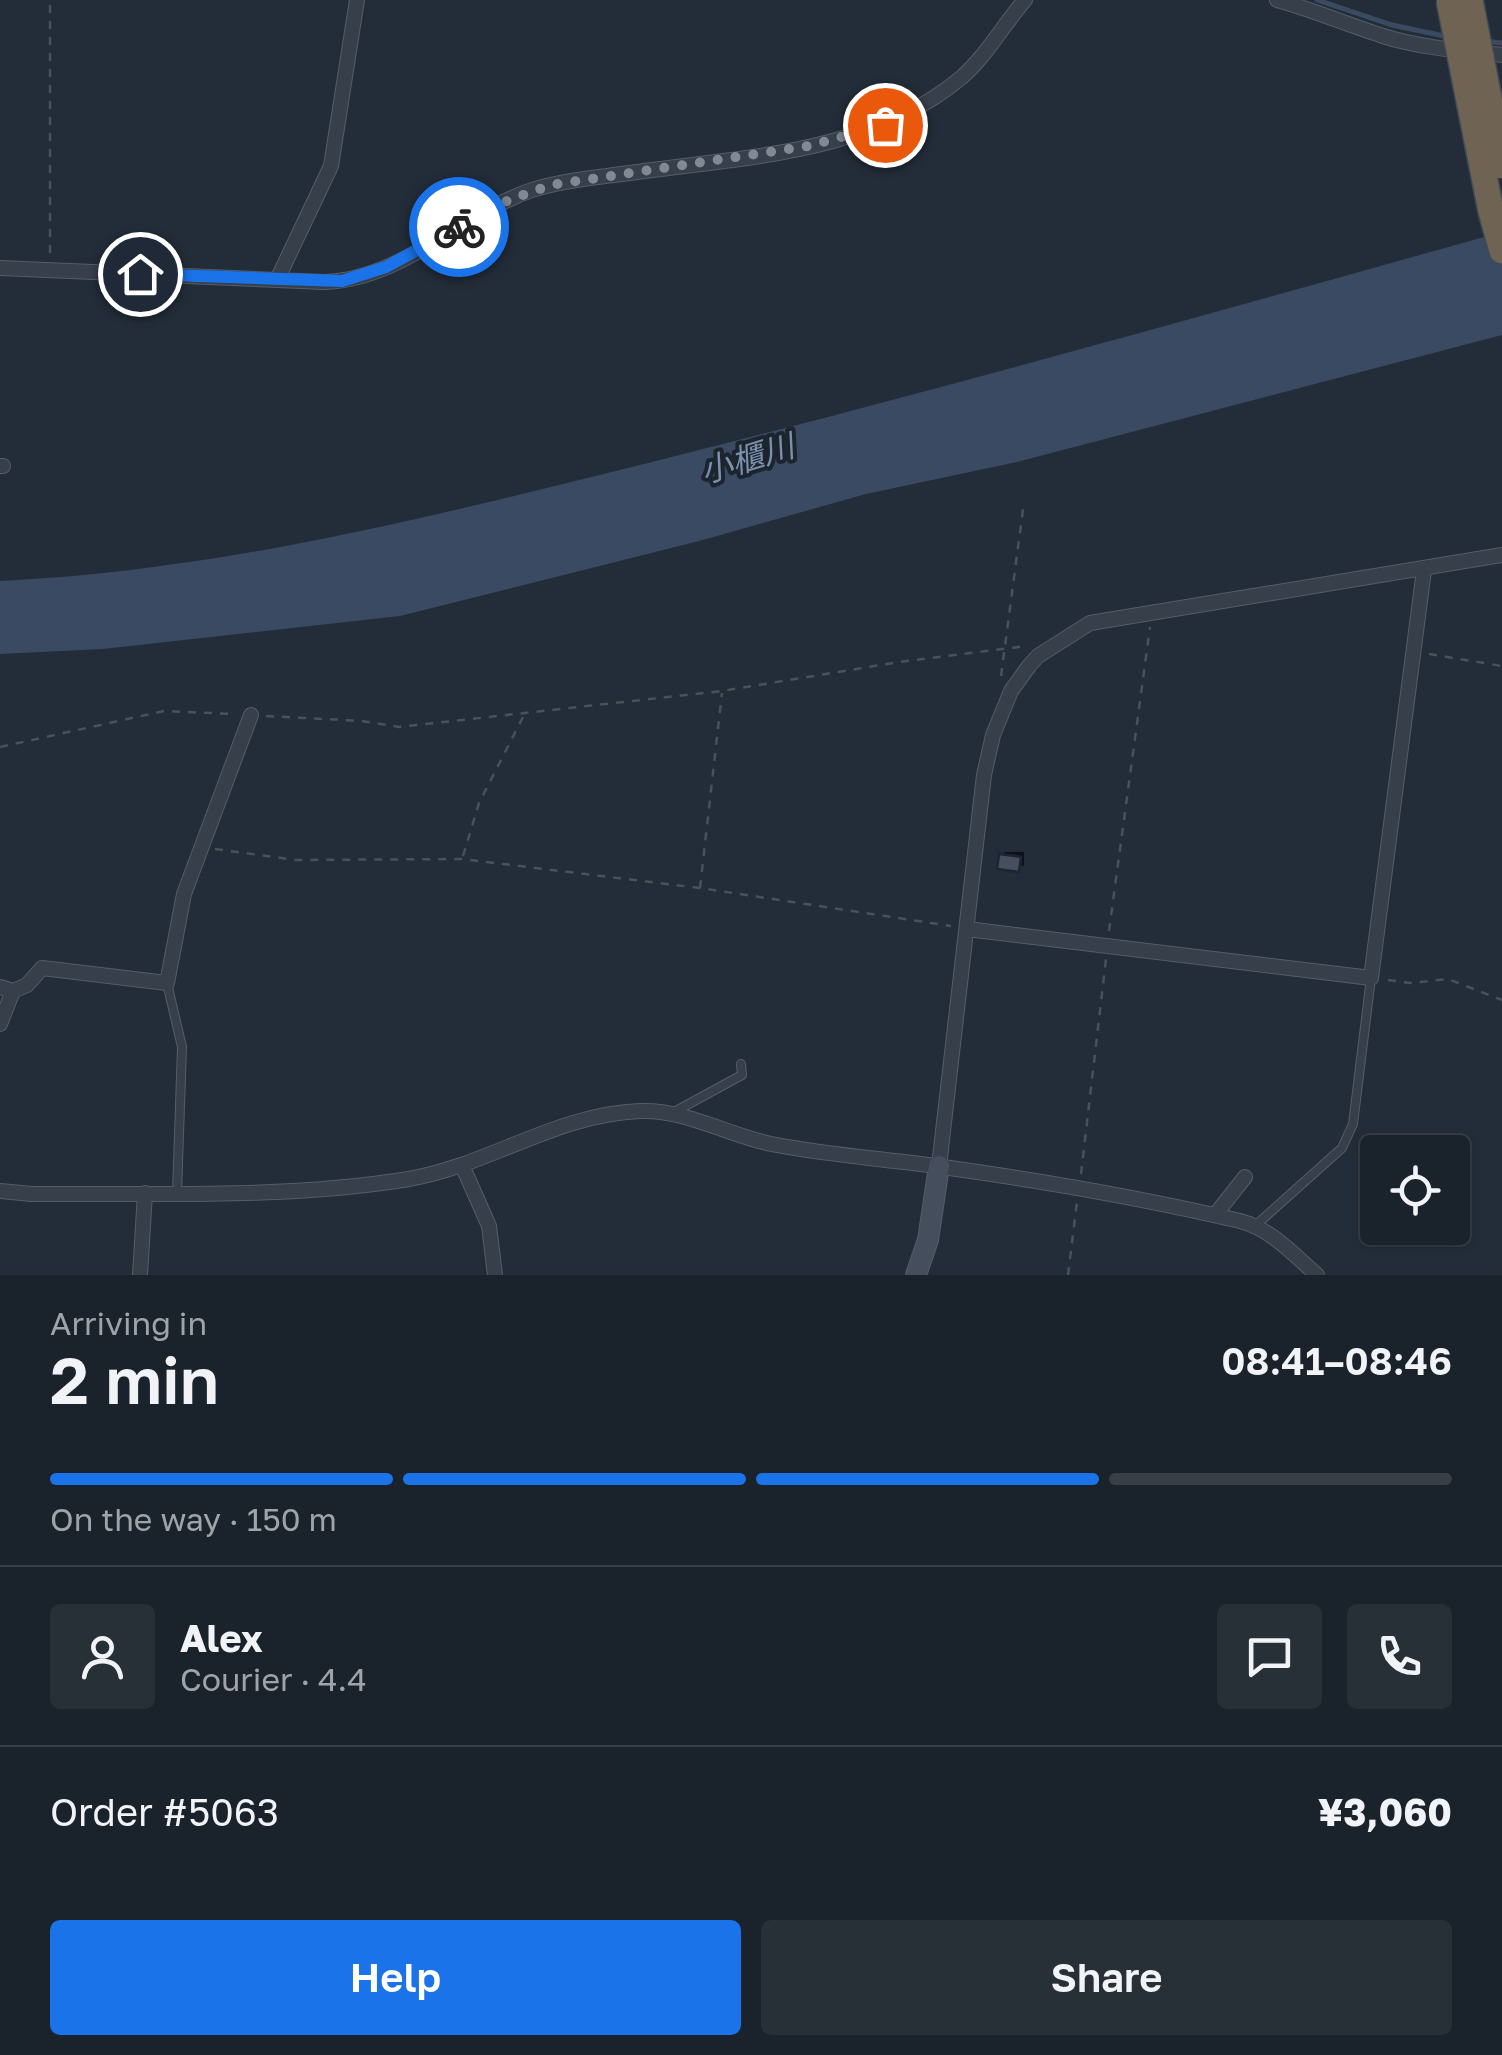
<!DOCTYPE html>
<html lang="en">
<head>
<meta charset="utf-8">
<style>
	:root { --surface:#1a222b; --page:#272f37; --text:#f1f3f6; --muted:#9fa4a9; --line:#383f47; --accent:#1a73e8 }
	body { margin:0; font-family:"Golos Text","Noto Sans JP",sans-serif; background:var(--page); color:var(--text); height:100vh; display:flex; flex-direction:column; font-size:38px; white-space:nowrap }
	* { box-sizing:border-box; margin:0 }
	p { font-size:32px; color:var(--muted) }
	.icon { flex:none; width:55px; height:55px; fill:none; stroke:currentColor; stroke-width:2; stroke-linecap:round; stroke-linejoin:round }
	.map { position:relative; height:1275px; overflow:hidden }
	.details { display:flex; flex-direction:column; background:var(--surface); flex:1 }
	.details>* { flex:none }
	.fabs { position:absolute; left:1360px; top:1135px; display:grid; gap:20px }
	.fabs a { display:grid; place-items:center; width:110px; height:110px; border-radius:10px; background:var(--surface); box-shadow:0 2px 8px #0004,0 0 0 2px var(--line); font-size:50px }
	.pin { position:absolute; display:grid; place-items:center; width:85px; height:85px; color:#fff; margin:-42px; border:5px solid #fff; border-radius:50%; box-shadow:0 2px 10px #0007 }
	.courier { position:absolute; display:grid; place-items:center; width:100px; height:100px; margin:-50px; border:8px solid #1a73e8; border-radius:50%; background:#fff; color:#222; box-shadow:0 2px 12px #0007 }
	.headline em { font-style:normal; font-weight:600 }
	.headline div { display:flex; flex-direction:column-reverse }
	.headline { display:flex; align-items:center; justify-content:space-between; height:170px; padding:0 50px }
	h1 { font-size:65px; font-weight:600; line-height:75px }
	.bar { display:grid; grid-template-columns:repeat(4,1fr); gap:15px 10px; align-content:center; height:120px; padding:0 50px }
	.bar i { height:12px; border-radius:8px; background:var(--line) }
	.bar .active { background:var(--accent) }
	.bar p { grid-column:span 4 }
	.line { display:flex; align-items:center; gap:25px; padding:0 50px; border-top:2px solid var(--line) }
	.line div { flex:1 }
	.round { display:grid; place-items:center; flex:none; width:105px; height:105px; border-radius:10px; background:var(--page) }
	.cta { display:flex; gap:20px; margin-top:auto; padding:20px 50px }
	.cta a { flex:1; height:115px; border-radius:10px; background:var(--accent); color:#fff; font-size:40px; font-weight:600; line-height:115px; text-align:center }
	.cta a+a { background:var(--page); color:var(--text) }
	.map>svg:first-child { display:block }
</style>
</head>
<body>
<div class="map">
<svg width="1502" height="1275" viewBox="0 0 1502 1275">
	<defs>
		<filter id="shadow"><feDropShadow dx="7" dy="-7" stdDeviation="0" flood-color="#0009"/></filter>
	</defs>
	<rect width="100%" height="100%" fill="#232d39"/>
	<path fill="#394a62" d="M1502,232V335L1017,462L866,494L699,541L400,616L103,649L0,654V581C218,571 430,517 640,465C929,393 1215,312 1502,232Z"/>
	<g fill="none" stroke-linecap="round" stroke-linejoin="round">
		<path stroke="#394a62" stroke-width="5" d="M1317,0L1392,25L1449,37
			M1485,41L1502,43"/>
	</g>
	<path fill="#44505e" stroke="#1e2630" stroke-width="2.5" filter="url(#shadow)" d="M999,854L1021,857L1019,872L997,869Z"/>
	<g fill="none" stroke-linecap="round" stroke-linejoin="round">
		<g stroke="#555d67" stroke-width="10">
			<path id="lane" d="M167,983L182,1047L177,1193
				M674,1112L742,1075L741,1064
				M1256,1225L1342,1148L1353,1124L1371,978"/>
		</g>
		<g stroke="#555d67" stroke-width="16">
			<path id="street" d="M1277,0C1314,10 1348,25 1383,36C1421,48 1463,51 1502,55
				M0,268L324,282C402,280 461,214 532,190C560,181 592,178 622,174C738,157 868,156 962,77C987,55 1003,25 1025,0
				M277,280L331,166L357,0
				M0,466H3
				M967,929L1371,978L1424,570
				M0,987L13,991L27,985L42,968L167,983L184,894L251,715
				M0,1024L13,991
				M462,1165L489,1226L495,1275
				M939,1166L984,775L993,735L1011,691L1029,666L1038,656L1090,623L1502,555
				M0,1191L32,1194C157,1193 285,1199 409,1179C489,1165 557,1114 640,1111C684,1109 728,1135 771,1144C827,1155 886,1159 943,1167C1043,1181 1142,1198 1240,1221C1271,1229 1293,1254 1317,1275
				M1215,1215L1245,1177
				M140,1275L145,1193"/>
		</g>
		<g stroke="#555d67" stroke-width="22">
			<path id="secondary" d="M916,1275L928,1240L939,1166"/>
		</g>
		<path stroke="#435558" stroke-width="2.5" stroke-dasharray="8 8" stroke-linecap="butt" d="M50,253V0
			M1429,654L1502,666
			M1001,676L1024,502
			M266,716L362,721L399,727L722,691L899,662L1027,646
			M0,747L164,711L233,714
			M215,849L296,860L462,859L700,888L951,926
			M463,856L479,803L523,717
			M700,888L722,693
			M1109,931L1150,627
			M1388,980L1410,983L1448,979L1502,1000
			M1081,1174L1106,959
			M1068,1275L1077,1202"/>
		<use href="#lane" stroke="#373f4a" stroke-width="8"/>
		<use href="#street" stroke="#373f4a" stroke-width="14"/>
		<use href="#secondary" stroke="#454e5c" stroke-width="20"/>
		<g stroke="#424a54" stroke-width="28" stroke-linecap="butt">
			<path id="highway-bridge" d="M1449,0L1491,211L1502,251
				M1470,0L1502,166"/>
		</g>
		<use href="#highway-bridge" stroke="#6f6454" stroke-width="25"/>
	</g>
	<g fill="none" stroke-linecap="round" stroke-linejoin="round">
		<path stroke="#808995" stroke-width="10" stroke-dasharray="0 18" d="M459,227L509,200L551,185L809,146L885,125"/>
		<path stroke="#1a73e8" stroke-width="12" d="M140,274L342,281L386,267L459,227"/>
	</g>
	<g text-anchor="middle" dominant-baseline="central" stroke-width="8" stroke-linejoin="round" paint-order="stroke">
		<g font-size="32" font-style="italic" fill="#7b90ac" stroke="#1c242e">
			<text transform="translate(747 458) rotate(-17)">小櫃川</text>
		</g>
	</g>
</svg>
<div class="fabs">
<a><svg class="icon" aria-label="locate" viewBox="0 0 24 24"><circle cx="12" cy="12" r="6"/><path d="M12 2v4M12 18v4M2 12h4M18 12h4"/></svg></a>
</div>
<div class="pin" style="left:885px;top:125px;background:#ea580c"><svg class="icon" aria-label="bag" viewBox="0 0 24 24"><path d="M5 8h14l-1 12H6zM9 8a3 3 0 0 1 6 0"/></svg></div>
<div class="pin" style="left:140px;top:274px;background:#1f2937"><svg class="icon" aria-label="home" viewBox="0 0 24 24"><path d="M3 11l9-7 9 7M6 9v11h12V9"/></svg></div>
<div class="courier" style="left:459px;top:227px"><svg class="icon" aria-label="bike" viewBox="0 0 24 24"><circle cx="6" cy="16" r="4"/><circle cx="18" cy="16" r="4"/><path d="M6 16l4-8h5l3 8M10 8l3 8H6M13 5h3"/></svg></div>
</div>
<section class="details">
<div class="headline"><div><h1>2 min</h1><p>Arriving in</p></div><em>08:41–08:46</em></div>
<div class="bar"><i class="active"></i><i class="active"></i><i class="active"></i><i></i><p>On the way · 150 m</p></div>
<div class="line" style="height:180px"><a class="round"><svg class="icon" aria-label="person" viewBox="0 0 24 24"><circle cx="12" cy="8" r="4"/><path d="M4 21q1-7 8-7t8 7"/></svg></a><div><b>Alex</b><p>Courier · 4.4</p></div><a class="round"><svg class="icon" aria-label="chat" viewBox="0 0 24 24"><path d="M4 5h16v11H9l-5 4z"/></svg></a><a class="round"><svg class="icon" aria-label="phone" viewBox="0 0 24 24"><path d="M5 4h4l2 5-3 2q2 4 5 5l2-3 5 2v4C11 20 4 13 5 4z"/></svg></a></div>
<div class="line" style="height:130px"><div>Order #5063</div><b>¥3,060</b></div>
<div class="cta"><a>Help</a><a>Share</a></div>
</section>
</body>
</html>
